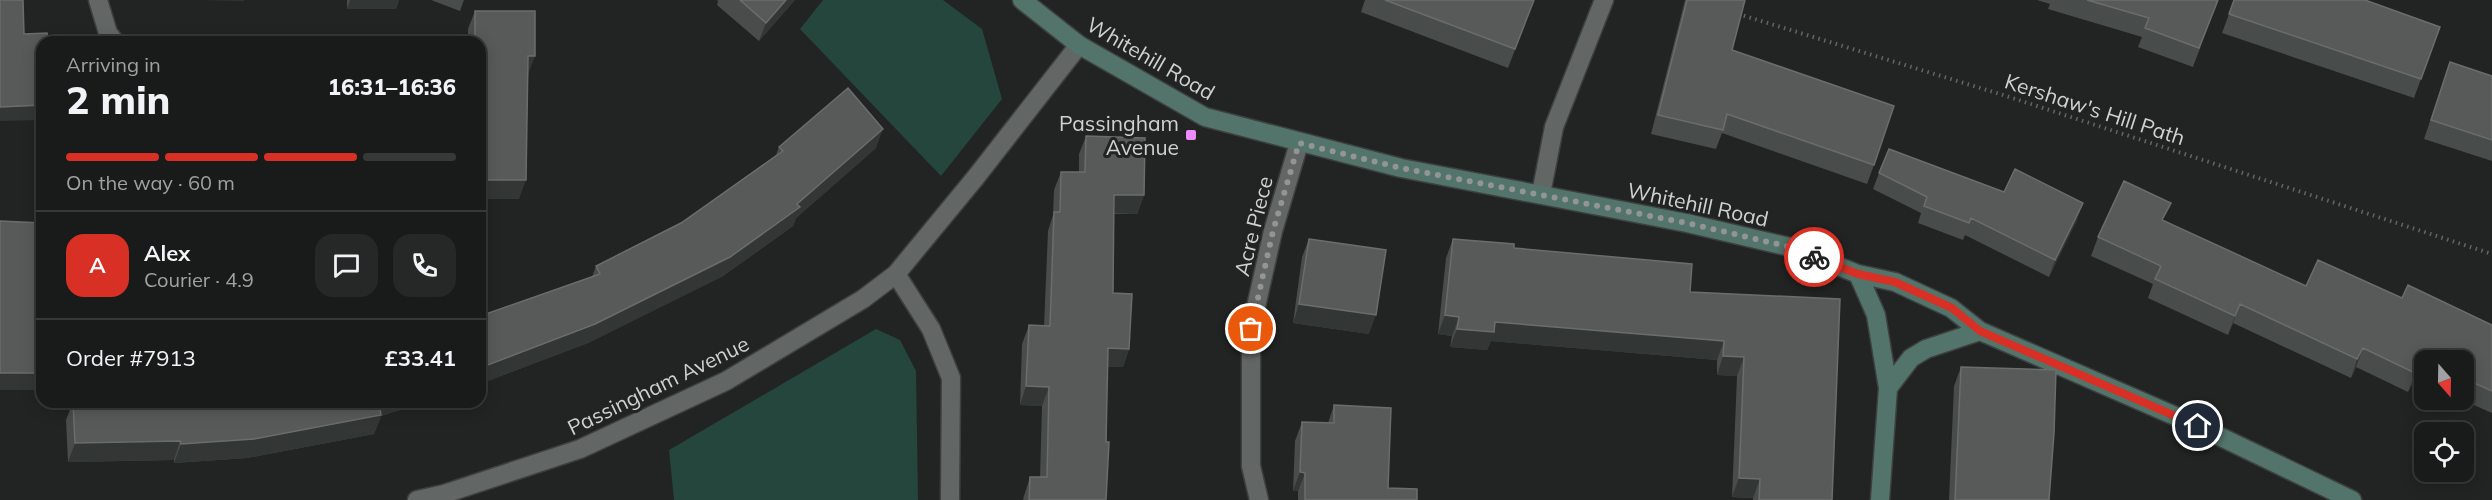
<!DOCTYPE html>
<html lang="en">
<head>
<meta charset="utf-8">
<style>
	:root { --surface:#191b1a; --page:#262827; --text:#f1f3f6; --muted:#9fa1a2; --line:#373939; --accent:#d93025 }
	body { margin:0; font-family:Mulish,sans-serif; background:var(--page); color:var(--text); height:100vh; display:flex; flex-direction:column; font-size:22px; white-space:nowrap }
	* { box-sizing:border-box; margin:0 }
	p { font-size:20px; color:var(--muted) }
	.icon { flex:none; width:33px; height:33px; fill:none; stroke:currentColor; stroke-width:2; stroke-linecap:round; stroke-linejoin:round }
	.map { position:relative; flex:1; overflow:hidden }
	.panel { position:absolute; left:36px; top:36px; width:450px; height:372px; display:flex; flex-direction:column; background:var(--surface); border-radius:18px; box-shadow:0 3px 15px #0003,0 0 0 2px var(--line) }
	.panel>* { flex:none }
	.needle { width:39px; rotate:160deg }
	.fabs { position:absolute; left:2414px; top:350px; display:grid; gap:12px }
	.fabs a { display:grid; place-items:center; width:60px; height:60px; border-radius:12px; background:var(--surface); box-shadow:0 3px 15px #0003,0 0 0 2px var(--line); font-size:30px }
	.pin { position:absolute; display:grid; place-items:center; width:51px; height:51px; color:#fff; margin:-26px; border:3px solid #fff; border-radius:50%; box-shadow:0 2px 6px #0007 }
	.courier { position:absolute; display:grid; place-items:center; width:60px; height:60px; margin:-30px; border:4px solid #d93025; border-radius:50%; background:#fff; color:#222; box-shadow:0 2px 8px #0007 }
	.headline em { font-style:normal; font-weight:800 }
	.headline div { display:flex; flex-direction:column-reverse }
	.headline { display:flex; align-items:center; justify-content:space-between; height:102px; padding:0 30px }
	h1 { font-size:39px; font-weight:800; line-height:45px }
	.bar { display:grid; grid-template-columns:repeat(4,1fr); gap:9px 6px; align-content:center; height:72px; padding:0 30px }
	.bar i { height:8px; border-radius:4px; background:var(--line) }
	.bar .selected { background:var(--accent) }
	.bar p { grid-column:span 4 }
	.line { display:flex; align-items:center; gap:15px; padding:0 30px; border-top:2px solid var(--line) }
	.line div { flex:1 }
	.round { display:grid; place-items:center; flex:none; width:63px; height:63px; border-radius:18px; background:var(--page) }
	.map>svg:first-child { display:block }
</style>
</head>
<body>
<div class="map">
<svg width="2492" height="500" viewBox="0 0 2492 500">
	<rect width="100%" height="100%" fill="#212423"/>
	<path fill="#24463c" d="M823,0H943L982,29L1002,99L941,176L800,29Z
		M876,329L900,340L916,371L918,500H674L669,450Z"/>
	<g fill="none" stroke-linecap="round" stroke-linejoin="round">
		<g stroke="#3d403f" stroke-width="21">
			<path id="street" d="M98,0L108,33L115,42
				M1541,194L1554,127L1604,0
				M896,274L931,329L951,378L950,500
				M417,500L444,494L580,449L726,381L863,299L896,274L976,177L1079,45
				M1259,500L1251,466V329L1273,231L1299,143"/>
		</g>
		<g stroke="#3d403f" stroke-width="21">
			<path id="secondary" d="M1022,0L1079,45L1205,117L1401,168L1687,223L1790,247L1858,274L1895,282L1951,308L1980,331L2198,426L2352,500
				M1858,274L1876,315L1888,388L1880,500
				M1888,388L1911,358L1926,349L1980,331"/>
		</g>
		<path stroke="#626564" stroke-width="4" stroke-dasharray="1.5 4.5" stroke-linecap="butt" d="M1738,14L2000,94L2492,254"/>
		<use href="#street" stroke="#626664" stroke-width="18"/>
		<use href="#secondary" stroke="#52746b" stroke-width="18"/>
	</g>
	<path fill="#484c4a" d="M347,0H399L396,9H347Z
		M431,0H464L460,11Z
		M717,0H795L759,41L717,5L718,1Z
		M1365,0H1534L1508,68L1361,12Z
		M1685,0H1745L1732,50L1874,165L1867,184L1722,133L1716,149L1651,134Z
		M2037,0H2218L2193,67L2138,47L2142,37L2048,9L2050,4Z
		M2234,0L2440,27L2414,98L2222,33Z
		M475,11L527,75L519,199H480V42H468V29Z
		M2450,62L2492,76V161L2424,139Z
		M1086,136L1144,195L1137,214H1114L1113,293L1129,349L1123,367H1107L1106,500H1023L1024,496L1030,477H1040L1042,406L1020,405L1022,344L1029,325L1044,326L1048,231L1053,215L1054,190L1061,172H1079V154Z
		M779,147L876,148L796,218L793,226L723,276L588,343L480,384V316L592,277L596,266L681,223L776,155Z
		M1879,173L2077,220L2049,277L1965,235L1963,240L1918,223L1921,213L1873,189Z
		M2164,221L2306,286L2402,298L2481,320L2492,325V413L2460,399H2463V360H2424V383L2415,379L2408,392L2356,367L2351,378L2233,323L2228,335L2148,298L2153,284L2091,256L2098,237Z
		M1309,239L1369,334L1293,323L1302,257Z
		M1453,239L1514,248L1690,292L1840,299L1832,500H1753V498L1732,497L1737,376L1717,375V360L1491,341L1487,350L1450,347L1452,336L1438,334L1446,258Z
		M1961,367L2049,500H1949L1954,386Z
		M73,402H425L381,416L374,434L247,458L174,463V460L68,462L66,420Z
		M1334,405L1388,488L1417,500H1298V491H1293L1295,441L1302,422L1328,423Z"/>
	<path fill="#323634" d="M199,0H244V1Z
		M350,0H399L396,9H347Z
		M786,0H795L759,41L766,23Z
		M528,56H535L528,75Z
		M42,105V120L0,121V107Z
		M883,129L876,148L796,218L793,226L723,276L588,343L480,384V368L797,204Z
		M480,180H526L519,199H480Z
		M1114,195H1144L1137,214L1108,213Z
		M2083,203L2077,220L2049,277L2055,260Z
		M1299,304L1376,315L1369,334L1293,323Z
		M2240,304L2233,323L2228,335L2235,316Z
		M1445,315L1459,317L1452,336L1438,334Z
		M1495,322L1724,341L1717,360L1491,341L1487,350L1450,347L1457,329Z
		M1108,348L1129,349L1123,367H1101Z
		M2363,348L2356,367L2351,378L2357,359Z
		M1723,356L1744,357L1737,376L1717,375Z
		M2422,360L2415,379L2408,392L2415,373Z
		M0,373H42V390H0Z
		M1026,386L1049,387L1042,406L1020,405Z
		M378,402H425L381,416L374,434L247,458L174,463L181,444Z
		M180,441L174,460L68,462L75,443Z
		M1300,472L1305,473L1298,491H1293Z
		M1739,478L1760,479L1753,498L1732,497Z"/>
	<path fill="#575a59" stroke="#6a6d6c" stroke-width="1.5" d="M0,0H23L24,34L47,33L48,42H42V105L0,107Z
		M740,0H786L766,23Z
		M1385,0H1534L1515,49Z
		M1687,0H1745L1732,50L1894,106L1874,165L1727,114L1723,130L1658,115Z
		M2087,0H2218L2199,48L2145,28L2149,18Z
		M2234,0H2365L2440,27L2421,79L2229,14Z
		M475,11H535V56H528L526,180H480V42H475Z
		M2450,62L2492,76V140L2431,120Z
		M848,88L883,129L797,204L800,207L730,257L595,324L480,368V316L600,274L596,266L681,223L783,151L779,147Z
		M1086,136L1145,138L1144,195H1114L1113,293L1132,294L1129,349L1108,348L1106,442H1109L1106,500H1029L1030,477H1047L1049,387L1026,386L1029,325L1050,326L1054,212H1060L1061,172H1085Z
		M1889,149L2004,192L2015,169L2083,203L2055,260L1971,218L1969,223L1924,206L1927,197L1879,173Z
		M2124,181L2171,203L2162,220L2306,286L2318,260L2402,298L2408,285L2492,325V391L2463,378V360H2424V361L2422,360L2415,373L2363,348L2357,359L2240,304L2235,316L2155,279L2161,266L2098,237Z
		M0,221L42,223V373H0Z
		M1309,239L1386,250L1376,315L1299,304Z
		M1453,239L1514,244V248L1692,264L1690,292L1840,299L1832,500H1759L1760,479L1739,478L1744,357L1723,356L1724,341L1495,322L1494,332L1457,329L1459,317L1445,315Z
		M1961,367L2056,370L2054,433L2049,500H1955Z
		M73,402H379L381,415L254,439L181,444L180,441L75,443Z
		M1334,405L1391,408L1388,488L1417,489V500H1305V473L1300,472L1302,422L1334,423Z"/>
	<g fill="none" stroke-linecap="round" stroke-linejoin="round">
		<path stroke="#939595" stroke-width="6" stroke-dasharray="0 10.8" d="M1251,329L1273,231L1299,143L1401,168L1687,223L1790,247L1814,257"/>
		<path stroke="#d93025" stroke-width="8" d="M1814,257L1858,274L1895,282L1952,308L1980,331L2198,426"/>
	</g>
	<rect fill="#ec8cfa" stroke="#212423" stroke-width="2" x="1185" y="129" width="12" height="12" rx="3"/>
	<g text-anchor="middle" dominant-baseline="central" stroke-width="6" stroke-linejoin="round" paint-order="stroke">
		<g font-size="21" fill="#d0d2d2" stroke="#212423">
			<text transform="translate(1151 58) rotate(30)">Whitehill Road</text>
			<text transform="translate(2095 109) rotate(18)">Kershaw's Hill Path</text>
			<text transform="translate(1698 204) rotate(12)">Whitehill Road</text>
			<text transform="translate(1253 226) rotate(-76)">Acre Piece</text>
			<text transform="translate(658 385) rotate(-26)">Passingham Avenue</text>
		</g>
		<g font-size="21" fill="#d0d2d2" stroke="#212423" text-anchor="end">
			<text x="1179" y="123">Passingham<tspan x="1179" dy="24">Avenue</tspan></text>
		</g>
	</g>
</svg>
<div class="fabs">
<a><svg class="needle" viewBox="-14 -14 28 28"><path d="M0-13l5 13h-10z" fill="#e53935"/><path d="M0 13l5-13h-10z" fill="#9fa1a2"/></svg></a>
<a><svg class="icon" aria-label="locate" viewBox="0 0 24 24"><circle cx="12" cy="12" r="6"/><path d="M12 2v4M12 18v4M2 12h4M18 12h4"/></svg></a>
</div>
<div class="pin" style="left:1251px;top:329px;background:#ea580c"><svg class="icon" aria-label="bag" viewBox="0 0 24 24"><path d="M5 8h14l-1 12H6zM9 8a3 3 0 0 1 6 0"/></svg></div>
<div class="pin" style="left:2198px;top:426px;background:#1f2937"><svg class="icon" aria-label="home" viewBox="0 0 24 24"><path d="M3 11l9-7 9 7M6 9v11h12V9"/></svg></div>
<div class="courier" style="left:1814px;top:257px"><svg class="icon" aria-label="bike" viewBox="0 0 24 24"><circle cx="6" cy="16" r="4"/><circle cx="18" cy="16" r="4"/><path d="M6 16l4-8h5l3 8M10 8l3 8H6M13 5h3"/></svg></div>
<section class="panel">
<div class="headline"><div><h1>2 min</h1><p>Arriving in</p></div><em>16:31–16:36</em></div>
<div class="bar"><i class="selected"></i><i class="selected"></i><i class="selected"></i><i></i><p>On the way · 60 m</p></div>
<div class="line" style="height:108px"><b class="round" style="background:var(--accent);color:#fff">A</b><div><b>Alex</b><p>Courier · 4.9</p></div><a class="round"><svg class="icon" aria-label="chat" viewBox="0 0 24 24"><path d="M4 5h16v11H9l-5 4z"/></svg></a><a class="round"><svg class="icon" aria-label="phone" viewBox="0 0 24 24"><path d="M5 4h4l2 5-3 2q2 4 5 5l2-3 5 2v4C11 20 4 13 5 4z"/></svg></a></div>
<div class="line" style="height:78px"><div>Order #7913</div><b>£33.41</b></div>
</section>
</div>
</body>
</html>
